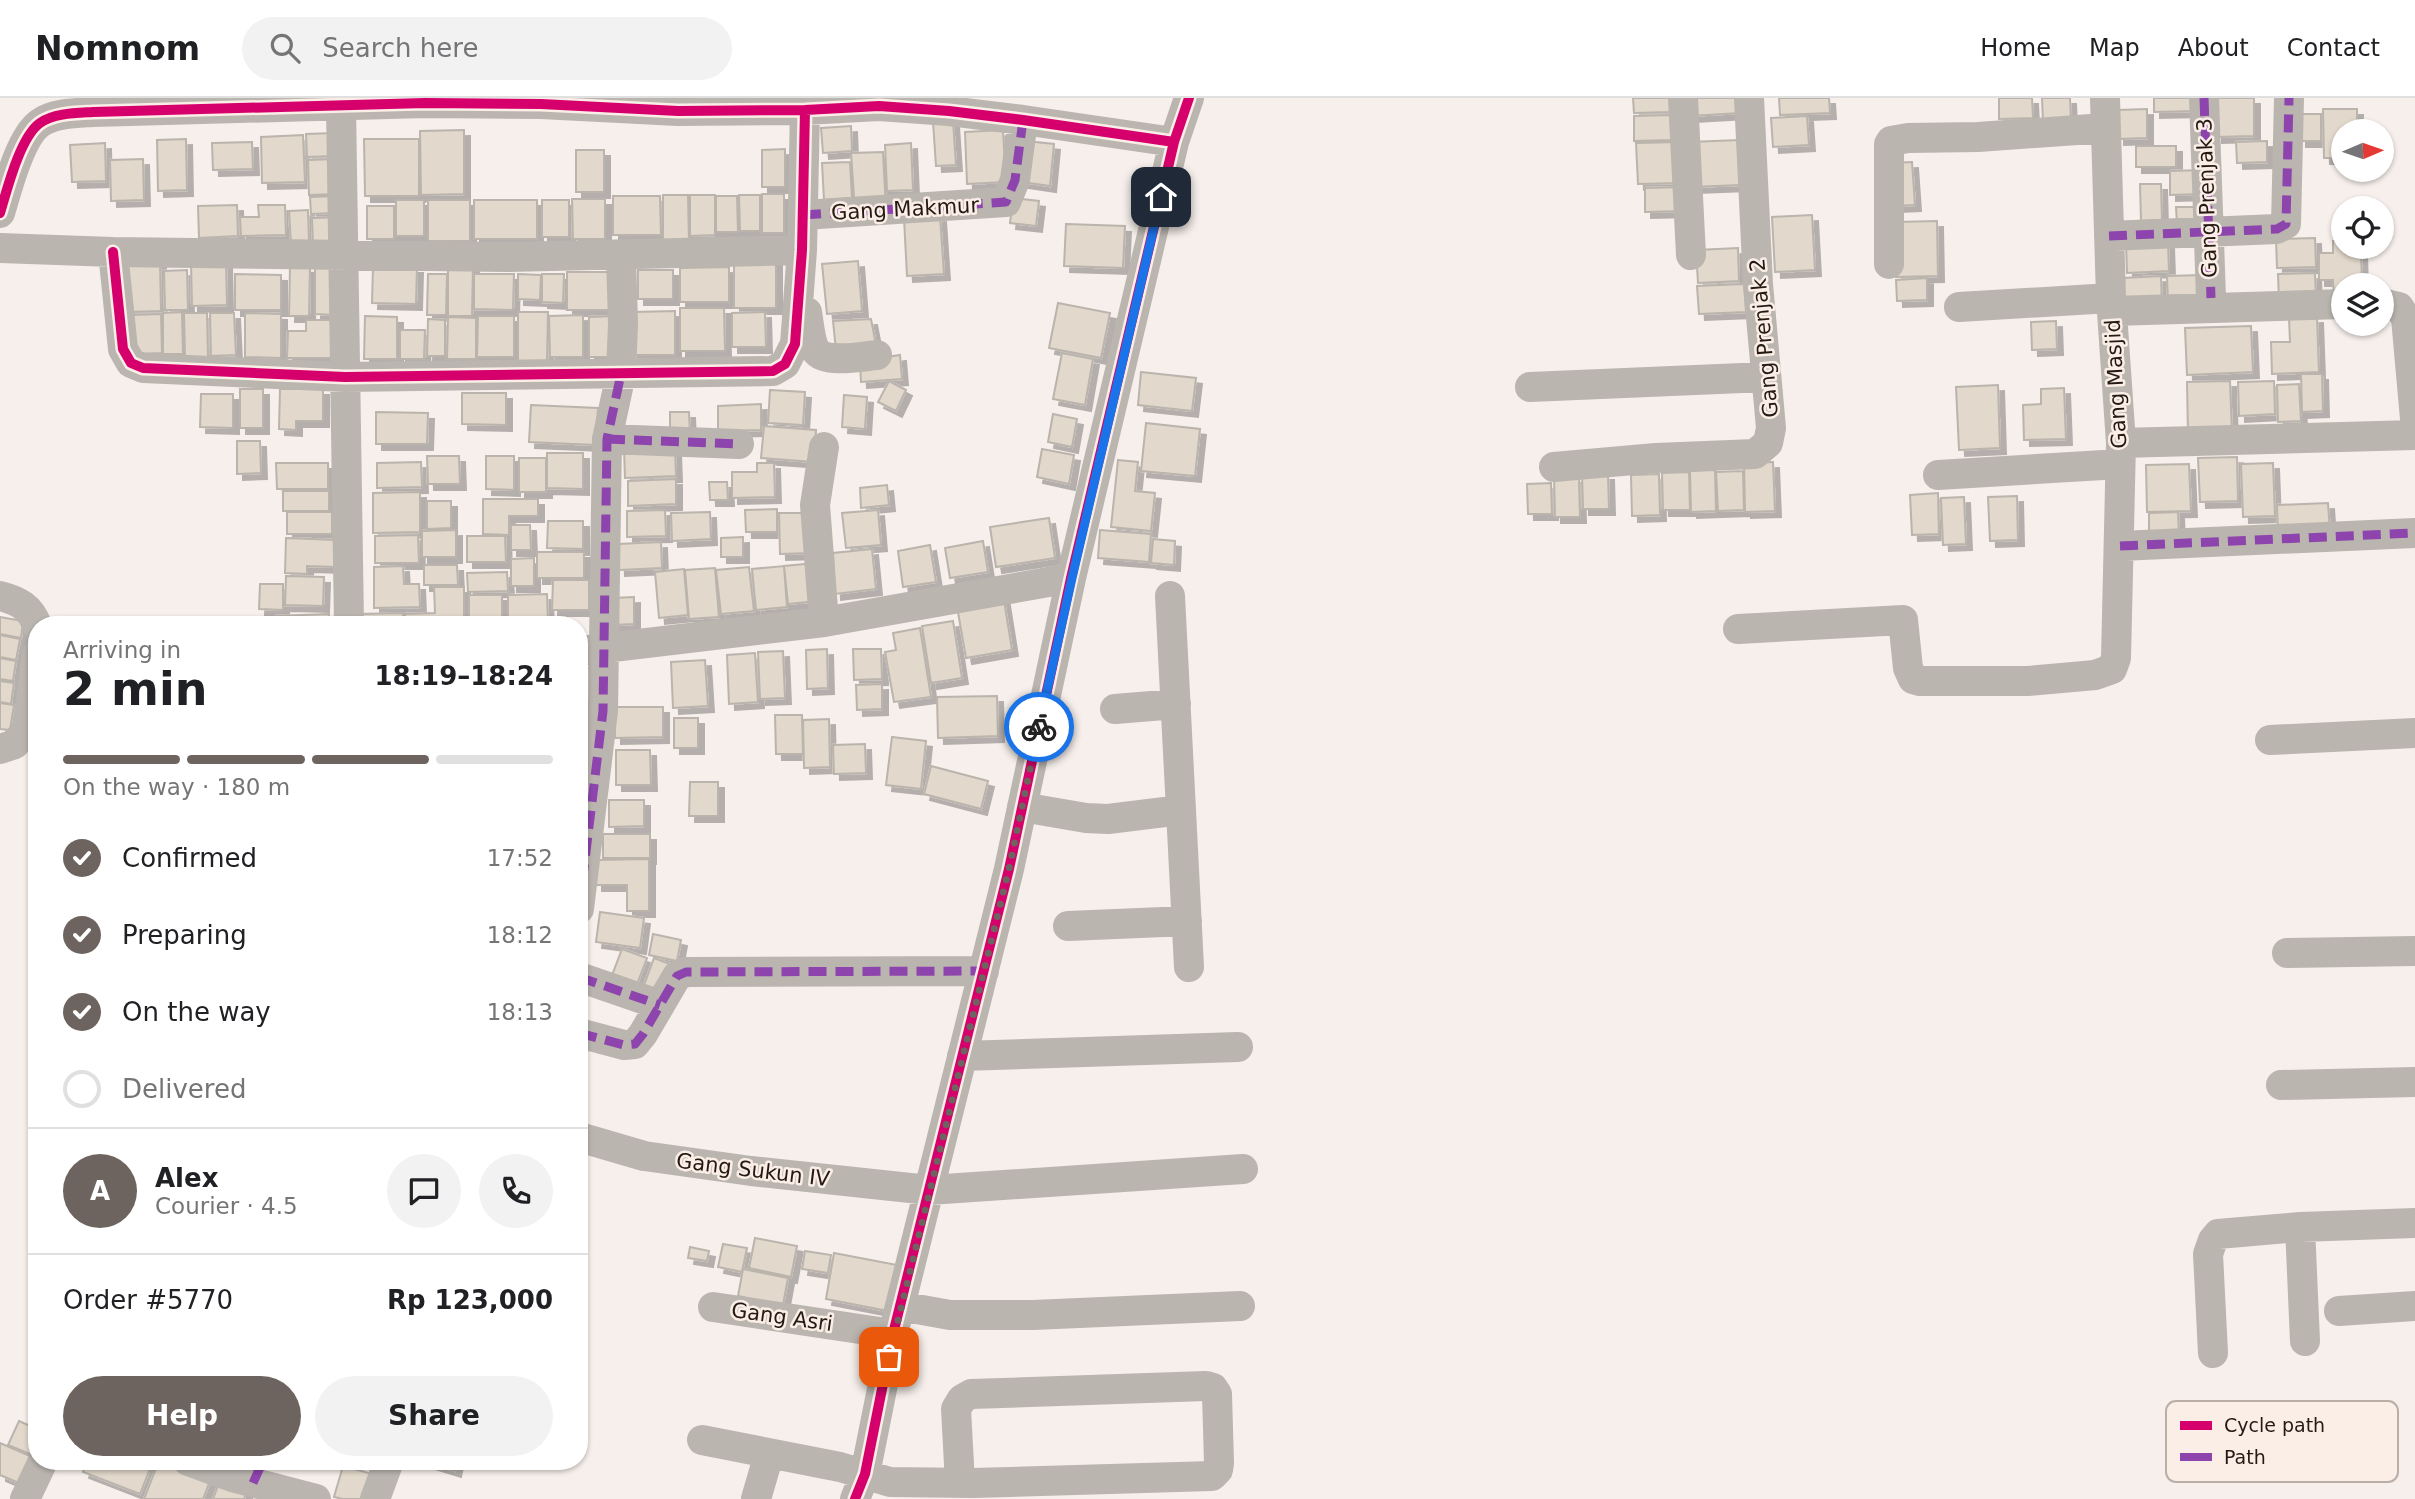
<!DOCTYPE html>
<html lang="en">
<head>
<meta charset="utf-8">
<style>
	:root { --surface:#fff; --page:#f2f2f2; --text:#202124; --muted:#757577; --line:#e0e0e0; --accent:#6e645f }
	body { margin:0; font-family:"DejaVu Sans",sans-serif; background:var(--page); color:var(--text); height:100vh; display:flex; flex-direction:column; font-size:26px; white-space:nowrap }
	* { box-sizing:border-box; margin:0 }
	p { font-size:23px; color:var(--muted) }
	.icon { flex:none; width:38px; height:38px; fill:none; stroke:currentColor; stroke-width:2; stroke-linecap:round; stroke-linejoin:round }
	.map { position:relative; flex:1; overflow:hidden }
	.details { position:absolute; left:28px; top:518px; width:560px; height:854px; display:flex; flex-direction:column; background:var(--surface); border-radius:28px; box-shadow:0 2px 5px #0004 }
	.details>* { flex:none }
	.needle { width:46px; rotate:88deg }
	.buttons { position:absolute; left:2331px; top:21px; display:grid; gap:14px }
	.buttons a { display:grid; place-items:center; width:63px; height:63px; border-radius:50%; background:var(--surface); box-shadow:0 2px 5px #0004; font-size:35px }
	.pin { position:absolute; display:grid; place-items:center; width:60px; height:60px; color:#fff; margin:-30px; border-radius:14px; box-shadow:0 4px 10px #0006 }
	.courier { position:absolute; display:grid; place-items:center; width:70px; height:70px; margin:-35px; border:5px solid #1a73e8; border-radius:50%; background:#fff; color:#222; box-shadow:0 2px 9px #0007 }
	.summary em { font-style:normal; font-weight:700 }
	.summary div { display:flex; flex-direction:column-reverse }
	.summary { display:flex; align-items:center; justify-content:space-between; height:119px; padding:0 35px }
	h1 { font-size:46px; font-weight:700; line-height:52px }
	.bar { display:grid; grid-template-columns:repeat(4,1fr); gap:10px 7px; align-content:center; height:84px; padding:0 35px }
	.bar i { height:9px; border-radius:5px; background:var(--line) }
	.bar .active { background:var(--accent) }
	.bar p { grid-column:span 4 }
	.line { display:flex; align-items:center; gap:18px; padding:0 35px; border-top:2px solid var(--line) }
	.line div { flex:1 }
	.round { display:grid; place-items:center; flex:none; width:74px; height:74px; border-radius:37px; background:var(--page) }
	ol { padding:0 35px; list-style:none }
	li { display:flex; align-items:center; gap:21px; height:77px }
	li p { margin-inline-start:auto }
	li .icon { padding:7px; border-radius:50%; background:var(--accent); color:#fff; stroke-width:4 }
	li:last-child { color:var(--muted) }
	li i { width:38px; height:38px; border:4px solid var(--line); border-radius:50% }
	.button { display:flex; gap:14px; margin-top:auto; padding:14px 35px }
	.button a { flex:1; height:80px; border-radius:42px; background:var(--accent); color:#fff; font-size:28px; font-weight:700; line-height:80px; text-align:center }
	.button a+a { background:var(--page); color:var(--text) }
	header { display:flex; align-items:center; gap:42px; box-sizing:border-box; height:98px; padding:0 35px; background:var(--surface); border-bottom:2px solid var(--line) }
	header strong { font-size:33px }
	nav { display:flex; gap:38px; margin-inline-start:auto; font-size:24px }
	.search { width:490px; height:63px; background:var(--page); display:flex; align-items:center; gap:18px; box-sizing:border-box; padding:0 24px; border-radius:38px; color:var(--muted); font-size:26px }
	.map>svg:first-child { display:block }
</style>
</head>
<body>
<header>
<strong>Nomnom</strong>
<div class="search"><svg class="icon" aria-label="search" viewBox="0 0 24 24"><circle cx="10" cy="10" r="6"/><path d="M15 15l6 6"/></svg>Search here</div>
<nav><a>Home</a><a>Map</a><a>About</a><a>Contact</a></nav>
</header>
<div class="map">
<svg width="2415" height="1401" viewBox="0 0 2415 1401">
	<defs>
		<filter id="shadow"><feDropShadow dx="6" dy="6" stdDeviation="0" flood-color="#0004"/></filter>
	</defs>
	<rect width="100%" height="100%" fill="#f6efeb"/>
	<path fill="#e2d8cb" stroke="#bab4ad" stroke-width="2" filter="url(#shadow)" d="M1633,0H1672V14L1634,15Z
		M1689,0H1740L1741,15L1690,18Z
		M1779,0H1829L1830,15L1780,17Z
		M1999,0H2032L2033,20L1999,21Z
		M2042,0H2070L2071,23H2043Z
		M2154,0H2194L2195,13L2154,14Z
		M2216,0H2254V38L2216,39Z
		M2147,11V40L2118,41V12Z
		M2323,11H2357V33H2343V60H2324Z
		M2300,16H2321V43H2300Z
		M1672,17L1673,42L1634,43V18Z
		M1807,18L1809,47L1773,49L1771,20Z
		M953,23L956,67L936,68L933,24Z
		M851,28L852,53L823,55L821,30Z
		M464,32V96L421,97L420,33Z
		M1003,32L1006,84L967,86L965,34Z
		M334,35L335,58L307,59L306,36Z
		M303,37L305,84L262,85L261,39Z
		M186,41L187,92L158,93L157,42Z
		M364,41H419V98H365Z
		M1739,42L1741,87L1692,89L1690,44Z
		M1026,43L1054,46L1050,88L1022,84Z
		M2267,43V64L2237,65L2236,44Z
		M252,44L253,71L213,72L212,45Z
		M1680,44L1681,85L1638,86L1636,45Z
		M105,45L106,83L72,84L70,47Z
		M911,45L913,92L887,93L885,47Z
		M2136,48H2176V69H2136Z
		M785,51V89H762V52Z
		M576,52H604V94H576Z
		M883,54L886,112L855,114L851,55Z
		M143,61L144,102L111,103L110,62Z
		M337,61L338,96L309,97L308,62Z
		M850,64L852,100L824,102L822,65Z
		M1912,64L1915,107L1894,108L1892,65Z
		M2202,72L2203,96L2170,97V73Z
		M2140,86H2161L2162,122L2141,123Z
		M1684,89L1685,113L1645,114V90Z
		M762,96H784V135H762Z
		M663,97H688L689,143H663Z
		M690,97H715V137L690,138Z
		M739,97H760V133H740Z
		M337,98L338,115L311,116L310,99Z
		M613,98H660L661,137H613Z
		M716,98H737L738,134H716Z
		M1013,100L1039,103L1036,128L1010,125Z
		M572,101H605V141H573Z
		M396,102H424V138H396Z
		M428,102H470V143H428Z
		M474,102H537V141H474Z
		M542,102H569V139H542Z
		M237,107L238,138L199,140L198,108Z
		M258,107H285L286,137L241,138L240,119H259Z
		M367,108H394V141H367Z
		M2176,109H2204L2205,126H2177Z
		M308,112L309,145L291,146L289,113Z
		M1812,117L1815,172L1775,174L1772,119Z
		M940,118L944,176L907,178L904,120Z
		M341,119L342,145L313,146L312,120Z
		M1937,123L1938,178L1896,179V124Z
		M1066,126L1125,128L1123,170L1064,168Z
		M2315,140L2316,169L2277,170L2276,141Z
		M2343,142V149H2361L2362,187H2343V201H2334L2333,182H2319V155H2333V143Z
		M2168,144L2169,173L2127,175L2126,146Z
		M1738,150L1739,183L1698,185L1696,152Z
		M734,162H776V210H734Z
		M160,163L161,213L128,214L127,164Z
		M858,163L862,213L827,216L822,166Z
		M226,164L227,207L192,208L191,165Z
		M448,167H473L472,218H448Z
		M290,168L310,169L309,218H289Z
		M315,169H335V217L315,216Z
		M373,169H417L416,206L372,205Z
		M729,169V204H680V170Z
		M187,172L188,212H165L164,173Z
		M638,172H673V201H638Z
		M567,174H613V212H567Z
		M2315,175L2316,202L2279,203L2278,176Z
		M235,176L281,177V212H235Z
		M428,176H447L446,217H427Z
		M474,176H514L513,212L474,211Z
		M518,176L541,177L540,202L518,201Z
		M542,176H564L563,205L542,204Z
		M2202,177L2203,207L2168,208L2167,178Z
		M2161,178L2162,208L2124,210L2123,180Z
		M1927,180V202L1897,203L1896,182Z
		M1744,186L1746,214L1699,216L1697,188Z
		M1058,205L1110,215L1101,260L1049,250Z
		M680,210H724L725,253H680Z
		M675,213V257H632V214Z
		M182,214L183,256H163V215Z
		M518,214H548L547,263H518Z
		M765,214L766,249H732V215Z
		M184,215H207L208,259H185Z
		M210,215H234L236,257L211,258Z
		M245,215L281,216V260L245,259Z
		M161,216L162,255L132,256L131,217Z
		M583,217V259H550L549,218Z
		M365,218L397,219V261H364Z
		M478,218H514V259H477Z
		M616,218V259H589V219Z
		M448,219L476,220V261H447Z
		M2317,219L2319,274L2272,276L2271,244H2290L2289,220Z
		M428,221L445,222V258H427Z
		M871,221L877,252H836L833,223Z
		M306,222H335V260H287L288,233H306Z
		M2056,223L2057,251L2032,252L2031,224Z
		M2251,228L2253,274L2187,277L2185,230Z
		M400,232H425L424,261H400Z
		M1062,255L1093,261L1085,307L1053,301Z
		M900,257L902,281L861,284L860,263Z
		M1141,274L1196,280L1192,313L1138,307Z
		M2301,276H2322L2323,313L2302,314Z
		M889,283L906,292L896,313L878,304Z
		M2230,283L2232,336L2188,337L2187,284Z
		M2274,283L2275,316L2239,318L2238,284Z
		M2299,286L2301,323L2278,324L2277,287Z
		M1998,287L2000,350L1959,352L1956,289Z
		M2064,290L2066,341L2024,342L2023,307L2041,306V291Z
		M240,291H263V330H240Z
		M280,291H323V323H296V332L279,331Z
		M770,292L805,294L803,327L768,325Z
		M462,295H506V327L462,326Z
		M201,296H233V330L200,329Z
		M844,297L867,299L865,331L842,329Z
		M761,306V332L718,333V308Z
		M531,307L598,310L596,347L529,344Z
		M376,314L428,315L427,346H376Z
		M670,314H689L690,335L670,336Z
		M1053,316L1077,321L1072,349L1048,344Z
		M1146,325L1200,331L1195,378L1141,373Z
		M764,328L816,332L814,364L761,360Z
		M237,343H260L261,375L237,376Z
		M675,350L676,378L625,380L624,351Z
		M1042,351L1074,357L1069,386L1037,379Z
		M547,355H583V391L547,390Z
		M427,358H459L460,386H428Z
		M486,358H514V392L486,391Z
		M2237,359L2238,403L2200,404L2198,360Z
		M519,360H546V394H519Z
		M1118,362L1138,364L1135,393L1155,395L1151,433L1111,429Z
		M421,364L422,389L377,390V365Z
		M1773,364L1775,413L1745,414L1744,365Z
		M276,365H328V391H277Z
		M757,365H774L775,399L732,400V374H757Z
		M2273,365L2275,418L2243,419L2241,366Z
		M2189,366L2191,413L2147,414L2146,367Z
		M1715,372L1716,413L1691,414L1690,373Z
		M1743,373L1744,412L1718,413L1716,374Z
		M1689,374L1690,412H1663L1662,375Z
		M1582,376H1608L1609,411H1583Z
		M1659,376L1660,417L1632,418L1631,377Z
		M1554,379H1579L1580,419H1555Z
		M676,381V406L628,408V383Z
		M709,384H727L728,402H710Z
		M1551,385L1552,416H1528L1527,386Z
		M887,387L889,407L861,410L860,390Z
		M283,393H329V413H283Z
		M420,394V434L373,435V395Z
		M1938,395L1939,436L1912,437L1910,397Z
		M2017,398L2018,442L1990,443L1988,399Z
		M1964,399L1966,446L1943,447L1941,400Z
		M483,401H538V418H509V437L483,436Z
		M427,403H451V430L427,431Z
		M2328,405L2330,434L2278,436L2277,407Z
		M777,411V434H746L745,412Z
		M665,412L666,438L627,439V413Z
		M878,412L881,447L846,450L842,415Z
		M287,414H332V436H287Z
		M710,414L711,441L672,443L671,415Z
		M2178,414L2179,439L2149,441V415Z
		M779,415H812L813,455L780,456Z
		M1049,420L1055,460L996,469L990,429Z
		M548,423H583V451L547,450Z
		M511,427H530L531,452H511Z
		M456,432V459H422V433Z
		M1100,432L1151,436L1149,464L1098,460Z
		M418,437L419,465H375V438Z
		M467,438H505L506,464H467Z
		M743,439V459H721V440Z
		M286,440L337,442V469L307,468V476L285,475Z
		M1153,441L1175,443L1174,467L1151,465Z
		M983,443L988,474L950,480L945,450Z
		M661,444L662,470L619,472L618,446Z
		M930,447L936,484L903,489L898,453Z
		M872,451L876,491L835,496L833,455Z
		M537,454H584V480H537Z
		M534,460V488H511V461Z
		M815,465L818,503L788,506L784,468Z
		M424,467H457L458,487H424Z
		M403,468L404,486H419L420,509L374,510V469Z
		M784,468L787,509L756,512L752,471Z
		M749,469L754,513L721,516L716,472Z
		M715,470L719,519L689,521L685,472Z
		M684,471L688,517L659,520L655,474Z
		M507,474L508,493L468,494L467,475Z
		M286,478L324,479L323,508L285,507Z
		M553,482H589V512H552Z
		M260,486H283V512L259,511Z
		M434,489H464V527H405V516L435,515Z
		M547,496L548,527H508V497Z
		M1003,496L1012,552L966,560L956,503Z
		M469,497H502V527H469Z
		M634,499V526L612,527V500Z
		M403,515V527H358L357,516Z
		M329,516V527H275V518Z
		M0,519L23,523L21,540L0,536Z
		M953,523L962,580L931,585L922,528Z
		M920,530L931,599L894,604L885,554L896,552L893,535Z
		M0,537L20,541L16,562L0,559Z
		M827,551L828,590L807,591L806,552Z
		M853,551H881L882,581L854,582Z
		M783,553L785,600L760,601L758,554Z
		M755,555L758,604L729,606L727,557Z
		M0,560L16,563L13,583L0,581Z
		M705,562L708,608L673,610L671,564Z
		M579,570H602L601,605H579Z
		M0,583L14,585L11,606L0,604Z
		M882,586V611L857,612L856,587Z
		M997,598L998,638L938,640L937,599Z
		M0,605L14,607L10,632L0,631Z
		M615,609H663V639L615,640Z
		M775,617H802L803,656H776Z
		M674,620H698V650H674Z
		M829,621L830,669L804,670L803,622Z
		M579,622L594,623L593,660L579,659Z
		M892,639L926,643L921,691L886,687Z
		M865,646L866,675L834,676L833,647Z
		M616,652H650L651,687H616Z
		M931,668L988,683L981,711L924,696Z
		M690,684H718V718H689Z
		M609,702H644V728L609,729Z
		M603,736H650V760H603Z
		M649,761V813H627V787H596V762Z
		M600,814L644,820L640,850L596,844Z
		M653,836L681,842L677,863L649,857Z
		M622,851L647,860L636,889L611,880Z
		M654,860L675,868L664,897L643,890Z
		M755,1140L797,1148L791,1179L749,1170Z
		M723,1146L747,1150L742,1174L718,1169Z
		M690,1149L709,1153L707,1163L688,1160Z
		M805,1153L831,1157L828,1175L802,1171Z
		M834,1155L897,1167L888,1213L826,1201Z
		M743,1171L788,1180L783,1207L738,1198Z
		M19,1323L37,1331V1359L8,1347Z
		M0,1345L37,1361L26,1388L0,1377Z
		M87,1363H153L140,1396L83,1374Z
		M159,1363H184L213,1375L203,1401H144Z
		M429,1363H457L455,1373L429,1365Z
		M343,1368L372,1376L365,1401H343L334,1399Z
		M220,1382L247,1392L244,1401H213Z"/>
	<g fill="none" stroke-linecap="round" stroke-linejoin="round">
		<path stroke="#bab5af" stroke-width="30" d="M1683,0L1691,157
			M2204,0L2211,200
			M341,7L349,527
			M0,115C7,92 20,39 40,25C54,15 77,15 93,14L425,5L541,6L678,13L805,12L879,8L949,13L1023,22L1174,44
			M803,117L1006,104L1015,82L1023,22
			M2109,138L2277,131L2286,126L2289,0
			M0,150L113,154L506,159L802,152
			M113,154L123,251L131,265L143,270L345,279L773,273L785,266L795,246L802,152L805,12
			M1889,166V46L1891,43L1908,40L1978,39L2105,30
			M2382,205L2399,209L2406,220L2415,321
			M1959,209L2111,200
			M2113,213L2343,206
			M807,214C809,225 810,244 816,253C825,266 864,258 877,257
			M1530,289L1766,279
			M607,341L739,346
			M2121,345L2415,337
			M1554,369L1656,360L1755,356L1768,345L1771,330L1758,186L1749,0
			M1938,377L2120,366
			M2120,448L2415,435
			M0,498C19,503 30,509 37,527
			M1170,498L1189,869
			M824,524L815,407L824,349
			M1738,531L1903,522L1908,570L1913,581L1920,583H2028L2095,577L2112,571L2116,560L2121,345L2111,200L2105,0
			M579,553L824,524L1071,480
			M1115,611L1176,606
			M2270,642L2415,635
			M0,651L15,646L27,631L37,556
			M1022,709L1086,720L1108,721L1181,712
			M579,811L603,613L607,341L621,276L623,225L621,157
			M1068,828L1187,823
			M2287,855L2415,853
			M579,879L660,907
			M579,935L624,947L635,946L643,936L677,878L686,874L984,873
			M962,958L1238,949
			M2281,987L2415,984
			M579,1039L644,1058L751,1073L929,1092L1243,1071
			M2300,1129L2305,1243
			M900,1208L950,1217H1033L1240,1208
			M713,1209L893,1236
			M2339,1213L2415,1208
			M2213,1255L2208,1156L2213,1142L2218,1136L2300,1129L2415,1125
			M702,1342L840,1369L890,1384L973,1385L1212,1378L1218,1372L1219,1365L1217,1296L1213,1290L1206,1288L971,1296L962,1301L956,1311L960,1385
			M188,1363L232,1379L316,1401
			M25,1401L43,1363
			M375,1401L389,1363
			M756,1401L769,1356
			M855,1401L865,1376L893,1236L1009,771L1071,480L1174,44L1189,0"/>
		<path stroke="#8e44ad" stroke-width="9" stroke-dasharray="18 9" stroke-linecap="butt" d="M2204,0L2211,200
			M803,117L1006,104L1015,82L1023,22
			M2109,138L2277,131L2286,126L2289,0
			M607,341L739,346
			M2120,448L2415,435
			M579,811L603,613L607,341L621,276
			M579,879L660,907
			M579,935L624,947L635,946L643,936L677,878L686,874L984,873
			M253,1385L263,1363"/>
		<g stroke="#fbeee7" stroke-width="15">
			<path id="cycleway" d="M0,115C7,92 20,39 40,25C54,15 77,15 93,14L425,5L541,6L678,13L805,12L879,8L949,13L1023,22L1174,44
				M113,154L123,251L131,265L143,270L345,279L773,273L785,266L795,246L802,152L805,12
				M855,1401L865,1376L893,1236L1009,771L1071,480L1174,44L1189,0"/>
		</g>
		<use href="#cycleway" stroke="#d6006c" stroke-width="10"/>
	</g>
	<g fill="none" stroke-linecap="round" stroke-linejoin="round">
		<path stroke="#6e645f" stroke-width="7" stroke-dasharray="0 12.6" d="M889,1259L1009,771L1039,629"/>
		<path stroke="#1a73e8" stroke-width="9" d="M1039,629L1072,480L1161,99"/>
	</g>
	<g text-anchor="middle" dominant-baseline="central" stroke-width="5" stroke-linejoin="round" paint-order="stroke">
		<g font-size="21" fill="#241913" stroke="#fbeee7">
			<text transform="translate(2207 100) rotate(-92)">Gang Prenjak 3</text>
			<text transform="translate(905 111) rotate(-3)">Gang Makmur</text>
			<text transform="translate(1764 240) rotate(-95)">Gang Prenjak 2</text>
			<text transform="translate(2116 286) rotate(-93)">Gang Masjid</text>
			<text transform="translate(753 1072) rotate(7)">Gang Sukun IV</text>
			<text transform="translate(782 1219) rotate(8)">Gang Asri</text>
		</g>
	</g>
	<rect x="2166" y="1303" width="232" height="81" rx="10" fill="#fbeee7" stroke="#baaea7" stroke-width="2"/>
	<rect x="2180" y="1323" width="32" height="9" fill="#d6006c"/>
	<rect x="2180" y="1355" width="32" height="8" fill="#8e44ad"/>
	<g font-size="19" fill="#241913">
		<text x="2224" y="1334">Cycle path</text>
		<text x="2224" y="1366">Path</text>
	</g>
</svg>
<div class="buttons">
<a><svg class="needle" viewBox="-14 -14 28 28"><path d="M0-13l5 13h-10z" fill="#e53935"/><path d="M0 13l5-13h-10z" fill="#757577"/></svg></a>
<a><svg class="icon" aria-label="locate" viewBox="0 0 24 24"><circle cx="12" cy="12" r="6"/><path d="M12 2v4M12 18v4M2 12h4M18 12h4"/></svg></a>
<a><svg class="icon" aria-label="layers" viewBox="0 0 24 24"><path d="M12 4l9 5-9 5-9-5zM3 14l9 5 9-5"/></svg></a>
</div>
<div class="pin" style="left:889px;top:1259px;background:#ea580c"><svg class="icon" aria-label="bag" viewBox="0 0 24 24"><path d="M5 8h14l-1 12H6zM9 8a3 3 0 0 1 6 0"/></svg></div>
<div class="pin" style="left:1161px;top:99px;background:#1f2937"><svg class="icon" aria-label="home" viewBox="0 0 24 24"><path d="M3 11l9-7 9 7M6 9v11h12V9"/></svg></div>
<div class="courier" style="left:1039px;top:629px"><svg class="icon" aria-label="bike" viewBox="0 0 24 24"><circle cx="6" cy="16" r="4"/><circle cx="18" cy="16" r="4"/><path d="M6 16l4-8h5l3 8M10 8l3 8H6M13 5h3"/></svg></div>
<section class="details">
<div class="summary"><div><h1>2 min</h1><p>Arriving in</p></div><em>18:19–18:24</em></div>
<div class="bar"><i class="active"></i><i class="active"></i><i class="active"></i><i></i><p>On the way · 180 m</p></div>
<ol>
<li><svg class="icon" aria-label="check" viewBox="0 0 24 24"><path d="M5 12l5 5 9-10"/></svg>Confirmed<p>17:52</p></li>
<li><svg class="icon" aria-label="check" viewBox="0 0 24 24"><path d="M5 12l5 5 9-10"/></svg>Preparing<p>18:12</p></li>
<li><svg class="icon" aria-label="check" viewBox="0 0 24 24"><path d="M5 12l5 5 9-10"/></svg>On the way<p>18:13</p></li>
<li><i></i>Delivered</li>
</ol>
<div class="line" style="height:126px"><b class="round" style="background:var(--accent);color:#fff">A</b><div><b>Alex</b><p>Courier · 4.5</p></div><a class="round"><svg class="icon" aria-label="chat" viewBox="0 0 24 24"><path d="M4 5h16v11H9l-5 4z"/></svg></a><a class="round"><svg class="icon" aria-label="phone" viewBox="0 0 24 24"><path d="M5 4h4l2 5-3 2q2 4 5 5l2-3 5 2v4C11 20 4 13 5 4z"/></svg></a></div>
<div class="line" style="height:91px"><div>Order #5770</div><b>Rp 123,000</b></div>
<div class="button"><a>Help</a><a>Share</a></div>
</section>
</div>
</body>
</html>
